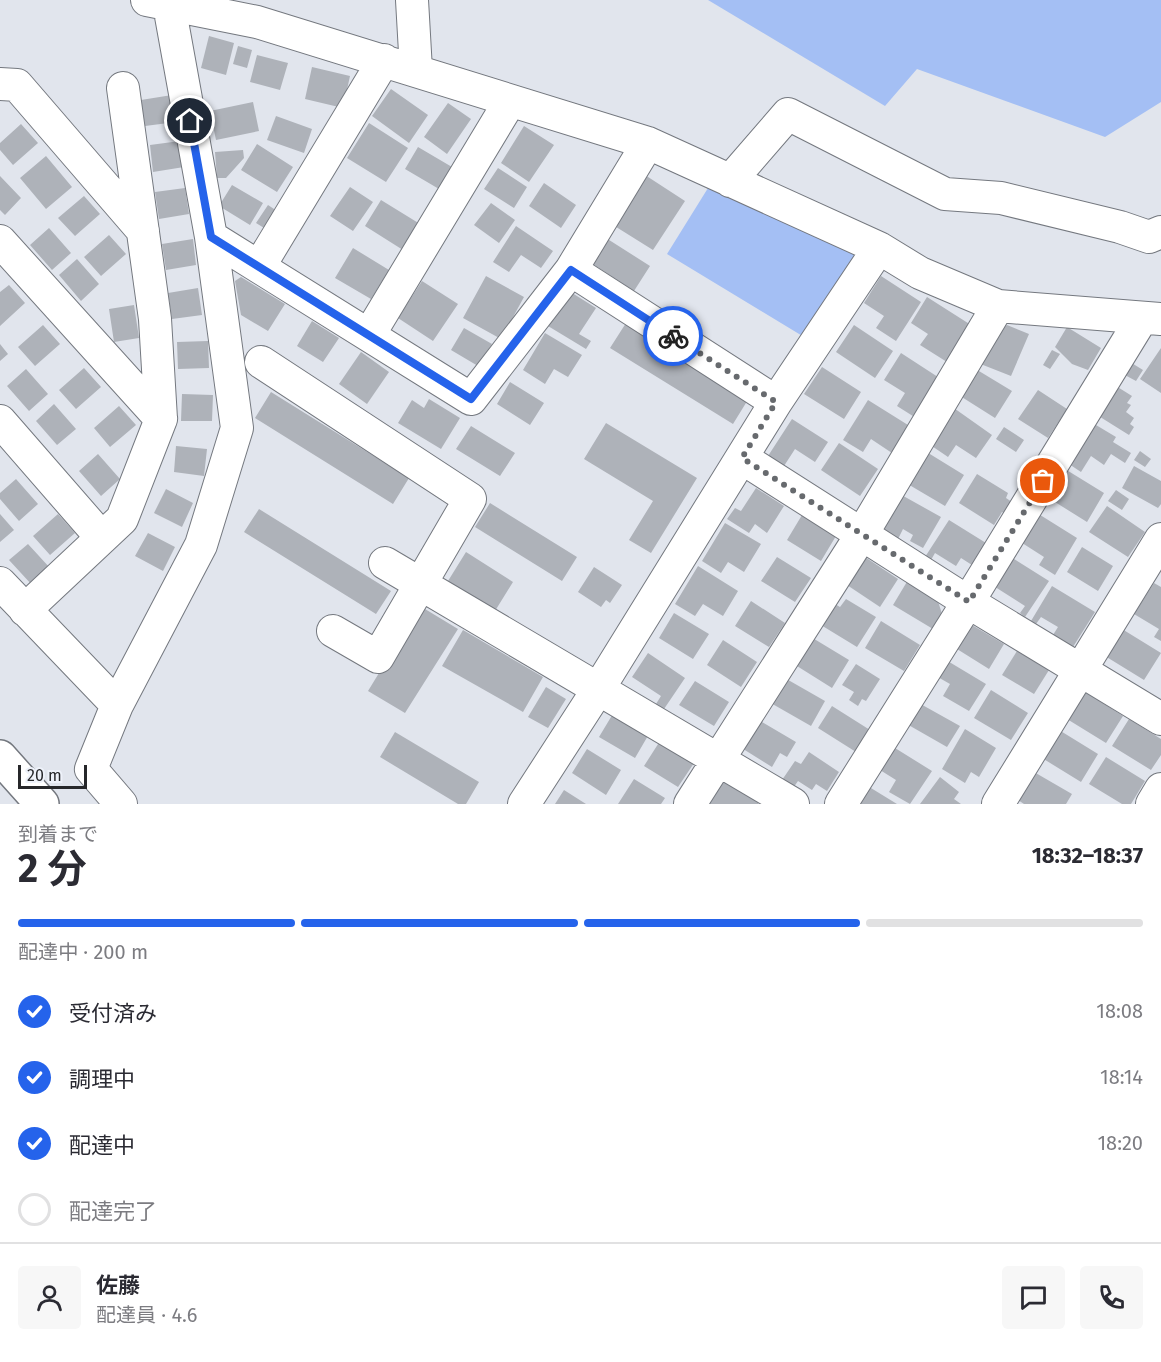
<!DOCTYPE html>
<html lang="ja">
<head>
<meta charset="utf-8">
<style>
	:root { --surface:#fff; --page:#f7f7f7; --text:#2b2b33; --muted:#7c7c81; --line:#e1e1e2; --accent:#2563eb }
	body { margin:0; font-family:"Fira Sans","Noto Sans JP",sans-serif; background:var(--page); color:var(--text); height:100vh; display:flex; flex-direction:column; font-size:22px; white-space:nowrap }
	* { box-sizing:border-box; margin:0 }
	p { font-size:20px; color:var(--muted) }
	.icon { flex:none; width:33px; height:33px; fill:none; stroke:currentColor; stroke-width:2; stroke-linecap:round; stroke-linejoin:round }
	.map { position:relative; height:804px; overflow:hidden }
	.details { display:flex; flex-direction:column; background:var(--surface); flex:1 }
	.details>* { flex:none }
	.scale { position:absolute; left:18px; bottom:15px; width:69px; box-sizing:border-box; padding-left:6px; border:3px solid #26272a; border-top:0; font-size:16px; line-height:21px; white-space:nowrap; color:#26272a; -webkit-text-stroke:4px #eef2fa; paint-order:stroke }
	.pin { position:absolute; display:grid; place-items:center; width:51px; height:51px; color:#fff; margin:-26px; border:3px solid #fff; border-radius:50%; box-shadow:0 2px 6px #0007 }
	.courier { position:absolute; display:grid; place-items:center; width:60px; height:60px; margin:-30px; border:4px solid #2563eb; border-radius:50%; background:#fff; color:#222; box-shadow:0 2px 8px #0007 }
	.overview em { font-style:normal; font-weight:700 }
	.overview div { display:flex; flex-direction:column-reverse }
	.overview { display:flex; align-items:center; justify-content:space-between; height:102px; padding:0 18px }
	h1 { font-size:39px; font-weight:700; line-height:45px }
	.bar { display:grid; grid-template-columns:repeat(4,1fr); gap:9px 6px; align-content:center; height:72px; padding:0 18px }
	.bar i { height:8px; border-radius:4px; background:var(--line) }
	.bar .on { background:var(--accent) }
	.bar p { grid-column:span 4 }
	.line { display:flex; align-items:center; gap:15px; padding:0 18px; border-top:2px solid var(--line) }
	.line div { flex:1 }
	.round { display:grid; place-items:center; flex:none; width:63px; height:63px; border-radius:6px; background:var(--page) }
	ol { padding:0 18px; list-style:none }
	li { display:flex; align-items:center; gap:18px; height:66px }
	li p { margin-inline-start:auto }
	li .icon { padding:6px; border-radius:50%; background:var(--accent); color:#fff; stroke-width:4 }
	li:last-child { color:var(--muted) }
	li i { width:33px; height:33px; border:3px solid var(--line); border-radius:50% }
	.map>svg:first-child { display:block }
</style>
</head>
<body>
<div class="map">
<svg width="1161" height="804" viewBox="0 0 1161 804">
	<rect width="100%" height="100%" fill="#e1e5ed"/>
	<path fill="#a4bff4" d="M708,0H1161V102L1105,137L917,69L885,106Z
		M713,180L860,255L809,340L667,254Z"/>
	<path fill="#aeb2b9" d="M209,36L234,43L226,75L201,68Z
		M238,46L252,50L247,68L233,64Z
		M257,55L288,63L280,90L250,82Z
		M312,67L350,76L343,108L305,99Z
		M391,89L428,115L409,143L372,116Z
		M172,95L176,122L145,126L141,100Z
		M253,102L259,131L216,140L210,111Z
		M448,103L471,119L447,154L424,137Z
		M276,116L312,129L304,153L267,140Z
		M369,123L408,148L386,182L347,158Z
		M21,124L38,143L13,165L0,150V143Z
		M524,126L554,145L529,182L501,163Z
		M180,141L184,167L153,172L150,145Z
		M257,144L293,167L277,192L241,170Z
		M418,147L452,167L439,189L405,169Z
		M243,150L244,158L226,178H217L215,152Z
		M46,156L72,187L46,209L20,178Z
		M498,168L527,187L514,208L484,189Z
		M645,175L685,201L653,250L613,225Z
		M0,176L21,198L5,215L0,210Z
		M544,183L576,205L561,228L529,206Z
		M232,185L263,203L250,225L219,206Z
		M350,187L373,202L353,231L330,216Z
		M185,188L189,214L159,219L155,192Z
		M84,196L100,214L75,236L58,218Z
		M381,200L420,224L403,250L365,226Z
		M491,203L515,220L499,243L474,225Z
		M268,205L280,213L269,231L256,223Z
		M516,226L553,251L541,268L521,255L509,272L493,262Z
		M49,228L71,253L52,270L30,245Z
		M109,235L126,254L101,276L84,257Z
		M606,238L650,266L634,291L590,262Z
		M193,239L196,265L166,270L162,244Z
		M353,248L389,270L371,299L335,278Z
		M77,259L99,284L81,301L59,275Z
		M486,276L524,297L501,339L463,318Z
		M881,276L921,302L896,341L876,328L884,316L864,303Z
		M241,277L285,304L268,331L241,315L235,281Z
		M422,281L458,304L433,341L398,318Z
		M9,285L25,303L0,326V292Z
		M198,288L202,315L172,319L168,293Z
		M569,291L596,308L579,334L591,341L586,349L548,326Z
		M927,297L971,325L947,362L920,345L928,334L911,323Z
		M134,305L139,338L114,342L109,309Z
		M312,321L339,338L323,362L297,346Z
		M626,323L749,398L733,424L610,348Z
		M43,325L60,344L35,366L18,347Z
		M854,325L893,351L875,378L836,352Z
		M1007,325L1029,334L1011,376L978,363L996,331Z
		M1067,327L1101,348L1088,370L1072,364L1055,347Z
		M464,328L492,344L478,366L451,350Z
		M545,333L582,355L568,377L554,369L545,384L523,370Z
		M208,341L209,368L178,369L177,342Z
		M0,344L8,354L0,361Z
		M1161,348V393L1140,379Z
		M1052,350L1060,354L1050,369L1043,365Z
		M361,352L389,372L367,404L339,384Z
		M901,353L941,379L916,418L897,406L905,393L884,380Z
		M1130,362L1143,370L1136,381L1123,374Z
		M822,367L861,392L844,419L804,394Z
		M84,368L101,387L76,409L59,390Z
		M974,368L1012,391L995,418L957,394Z
		M26,369L48,394L29,411L7,386Z
		M510,382L544,403L530,425L497,404Z
		M1116,386L1132,396L1127,403L1131,405L1126,412L1134,418L1130,424L1134,427L1129,435L1097,415Z
		M1038,390L1067,409L1048,438L1018,419Z
		M271,392L409,478L393,504L255,418Z
		M182,394L213,395L212,421H181Z
		M429,399L460,418L441,449L398,423L412,400L424,408Z
		M868,400L908,425L892,453L871,439L863,452L843,440Z
		M54,404L76,429L57,445L36,421Z
		M119,406L136,425L110,447L94,428Z
		M951,406L992,435L976,458L956,445L948,457L926,442Z
		M792,419L828,442L815,462L795,449L784,466L768,456Z
		M1091,422L1116,437L1113,442L1131,453L1125,463L1111,454L1104,465L1091,456L1081,472L1066,462Z
		M606,423L697,478L651,553L629,540L653,501L584,459Z
		M471,426L515,453L500,476L456,449Z
		M1004,427L1024,440L1016,452L996,439Z
		M839,443L878,469L860,496L821,470Z
		M176,446L207,449L204,476L174,472Z
		M925,451L964,475L945,506L906,483Z
		M1140,451L1151,459L1145,467L1134,460Z
		M98,454L120,479L101,496L79,471Z
		M1134,466L1161,481V504L1158,508L1122,488Z
		M1065,469L1104,493L1087,522L1047,497Z
		M977,474L1008,493L1006,498L1012,502L1004,513L1002,512L994,525L959,503Z
		M16,479L38,504L19,521L0,499V493Z
		M756,488L784,506L767,533L755,524L749,533L727,519L735,508L741,511Z
		M166,489L193,503L182,527L154,513Z
		M1116,490L1129,499L1122,510L1108,501Z
		M898,493L941,517L923,548L910,541L913,535L903,529L898,539L883,530L881,523Z
		M490,503L577,557L562,581L475,527Z
		M1107,506L1145,532L1128,557L1089,532Z
		M259,509L391,591L376,614L244,532Z
		M1037,513L1077,538L1055,575L1039,565L1044,557L1019,541Z
		M0,514L14,530L0,542Z
		M58,514L75,533L50,555L33,536Z
		M802,515L836,536L821,561L787,540Z
		M949,520L986,543L972,565L961,558L956,566L935,553L931,560L925,557Z
		M725,523L761,544L744,572L728,562L721,573L702,561Z
		M148,533L175,547L163,571L135,556Z
		M28,544L50,568L32,585L9,560Z
		M1082,547L1113,566L1098,591L1067,572Z
		M466,552L513,582L495,611L448,581Z
		M777,557L811,578L795,602L761,581Z
		M865,557L898,579L880,607L847,585Z
		M1011,557L1049,581L1025,617L1020,613L1025,606L992,585Z
		M698,566L738,591L723,616L703,604L695,616L675,604Z
		M594,567L622,585L610,603L606,600L601,607L578,592Z
		M908,580L937,598L942,614L933,629L893,605Z
		M1154,583L1161,587V641L1154,637L1159,629L1134,614Z
		M1052,586L1095,612L1073,647L1053,635L1058,627L1041,617L1036,624L1031,621Z
		M846,599L876,617L857,647L816,622L830,601L840,607Z
		M751,601L785,623L769,647L735,626Z
		M420,606L458,629L405,713L368,691Z
		M674,613L709,634L693,659L659,638Z
		M881,621L920,645L904,671L865,648Z
		M972,625L1004,644L989,669L957,649Z
		M1122,629L1161,653L1144,680L1105,656Z
		M463,630L543,677L523,712L442,666Z
		M806,634L849,660L832,688L789,661Z
		M723,640L757,662L741,687L707,665Z
		M1017,651L1049,670L1034,694L1002,675Z
		M648,653L685,678L664,709L656,704L661,696L632,677Z
		M946,660L986,684L969,711L943,696L950,684L936,676Z
		M856,664L880,679L866,701L862,699L858,706L849,700L854,692L842,685Z
		M783,677L825,701L811,726L769,702Z
		M695,681L729,702L714,726L679,705Z
		M546,687L566,699L548,728L528,717Z
		M991,690L1028,713L1011,740L974,718Z
		M1084,691L1123,716L1106,743L1067,719Z
		M917,702L960,726L947,747L905,723Z
		M832,706L870,730L856,752L818,728Z
		M614,712L649,734L635,758L599,737Z
		M757,719L796,742L787,757L780,753L772,767L740,747Z
		M1129,719L1161,739V755L1151,770L1112,746Z
		M965,729L996,748L979,777L971,772L965,783L942,769Z
		M1059,730L1098,754L1081,782L1042,758Z
		M395,732L479,782L466,804H458L380,757Z
		M660,741L694,763L678,787L644,766Z
		M895,748L932,771L910,804L889,792L896,780L880,770Z
		M587,749L621,770L606,795L572,773Z
		M809,752L839,772L827,791L816,784L812,790L798,781L791,791L780,783L795,761L801,764Z
		M1106,757L1145,781L1131,804H1122L1089,784Z
		M1034,772L1072,794L1066,804H1024L1018,800Z
		M940,777L959,792L954,799L961,804H920Z
		M634,779L665,798L661,804H618Z
		M722,779L760,801L758,804H706Z
		M866,785L897,804H855Z
		M564,790L586,804H555Z"/>
	<g fill="none" stroke-linecap="round" stroke-linejoin="round">
		<g stroke="#74787f" stroke-width="34">
			<path id="minor" d="M147,0L257,22L648,143L879,248L920,273L998,306L1161,319
				M412,0L416,70
				M0,84L17,85L143,231
				M123,88L155,319L161,419
				M730,181L788,114L945,194L1001,198L1120,227L1149,237L1161,232
				M211,237L471,399L571,270L648,143
				M0,241L161,419L122,519L25,610
				M259,267L384,60
				M571,270L776,402
				M369,335L510,101
				M261,362L470,499L378,657L333,631
				M0,421L102,538
				M742,458L968,602L1161,719
				M385,563L793,804
				M0,583L117,705
				M121,804L91,769L117,705L201,545L237,428L211,237L169,5
				M524,804L599,688L776,402L879,248
				M690,804L862,534L998,306
				M841,804L968,602L1142,318
				M998,804L1161,539
				M1152,804L1161,789"/>
		</g>
		<g stroke="#74787f" stroke-width="36">
			<path id="major" d="M0,757L42,804"/>
		</g>
		<use href="#minor" stroke="#fff" stroke-width="32"/>
		<use href="#major" stroke="#fff" stroke-width="33"/>
	</g>
	<g fill="none" stroke-linecap="round" stroke-linejoin="round">
		<path stroke="#676a6e" stroke-width="6" stroke-dasharray="0 10.8" d="M673,336L776,402L742,458L969,602L1043,481"/>
		<path stroke="#2563eb" stroke-width="8" d="M190,121L211,237L471,399L571,270L673,336"/>
	</g>
</svg>
<div class="scale">20 m</div>
<div class="pin" style="left:1043px;top:481px;background:#ea580c"><svg class="icon" aria-label="bag" viewBox="0 0 24 24"><path d="M5 8h14l-1 12H6zM9 8a3 3 0 0 1 6 0"/></svg></div>
<div class="pin" style="left:190px;top:121px;background:#1f2937"><svg class="icon" aria-label="home" viewBox="0 0 24 24"><path d="M3 11l9-7 9 7M6 9v11h12V9"/></svg></div>
<div class="courier" style="left:673px;top:336px"><svg class="icon" aria-label="bike" viewBox="0 0 24 24"><circle cx="6" cy="16" r="4"/><circle cx="18" cy="16" r="4"/><path d="M6 16l4-8h5l3 8M10 8l3 8H6M13 5h3"/></svg></div>
</div>
<section class="details">
<div class="overview"><div><h1>2 分</h1><p>到着まで</p></div><em>18:32–18:37</em></div>
<div class="bar"><i class="on"></i><i class="on"></i><i class="on"></i><i></i><p>配達中 · 200 m</p></div>
<ol>
<li><svg class="icon" aria-label="check" viewBox="0 0 24 24"><path d="M5 12l5 5 9-10"/></svg>受付済み<p>18:08</p></li>
<li><svg class="icon" aria-label="check" viewBox="0 0 24 24"><path d="M5 12l5 5 9-10"/></svg>調理中<p>18:14</p></li>
<li><svg class="icon" aria-label="check" viewBox="0 0 24 24"><path d="M5 12l5 5 9-10"/></svg>配達中<p>18:20</p></li>
<li><i></i>配達完了</li>
</ol>
<div class="line" style="height:108px"><a class="round"><svg class="icon" aria-label="person" viewBox="0 0 24 24"><circle cx="12" cy="8" r="4"/><path d="M4 21q1-7 8-7t8 7"/></svg></a><div><b>佐藤</b><p>配達員 · 4.6</p></div><a class="round"><svg class="icon" aria-label="chat" viewBox="0 0 24 24"><path d="M4 5h16v11H9l-5 4z"/></svg></a><a class="round"><svg class="icon" aria-label="phone" viewBox="0 0 24 24"><path d="M5 4h4l2 5-3 2q2 4 5 5l2-3 5 2v4C11 20 4 13 5 4z"/></svg></a></div>
</section>
</body>
</html>
